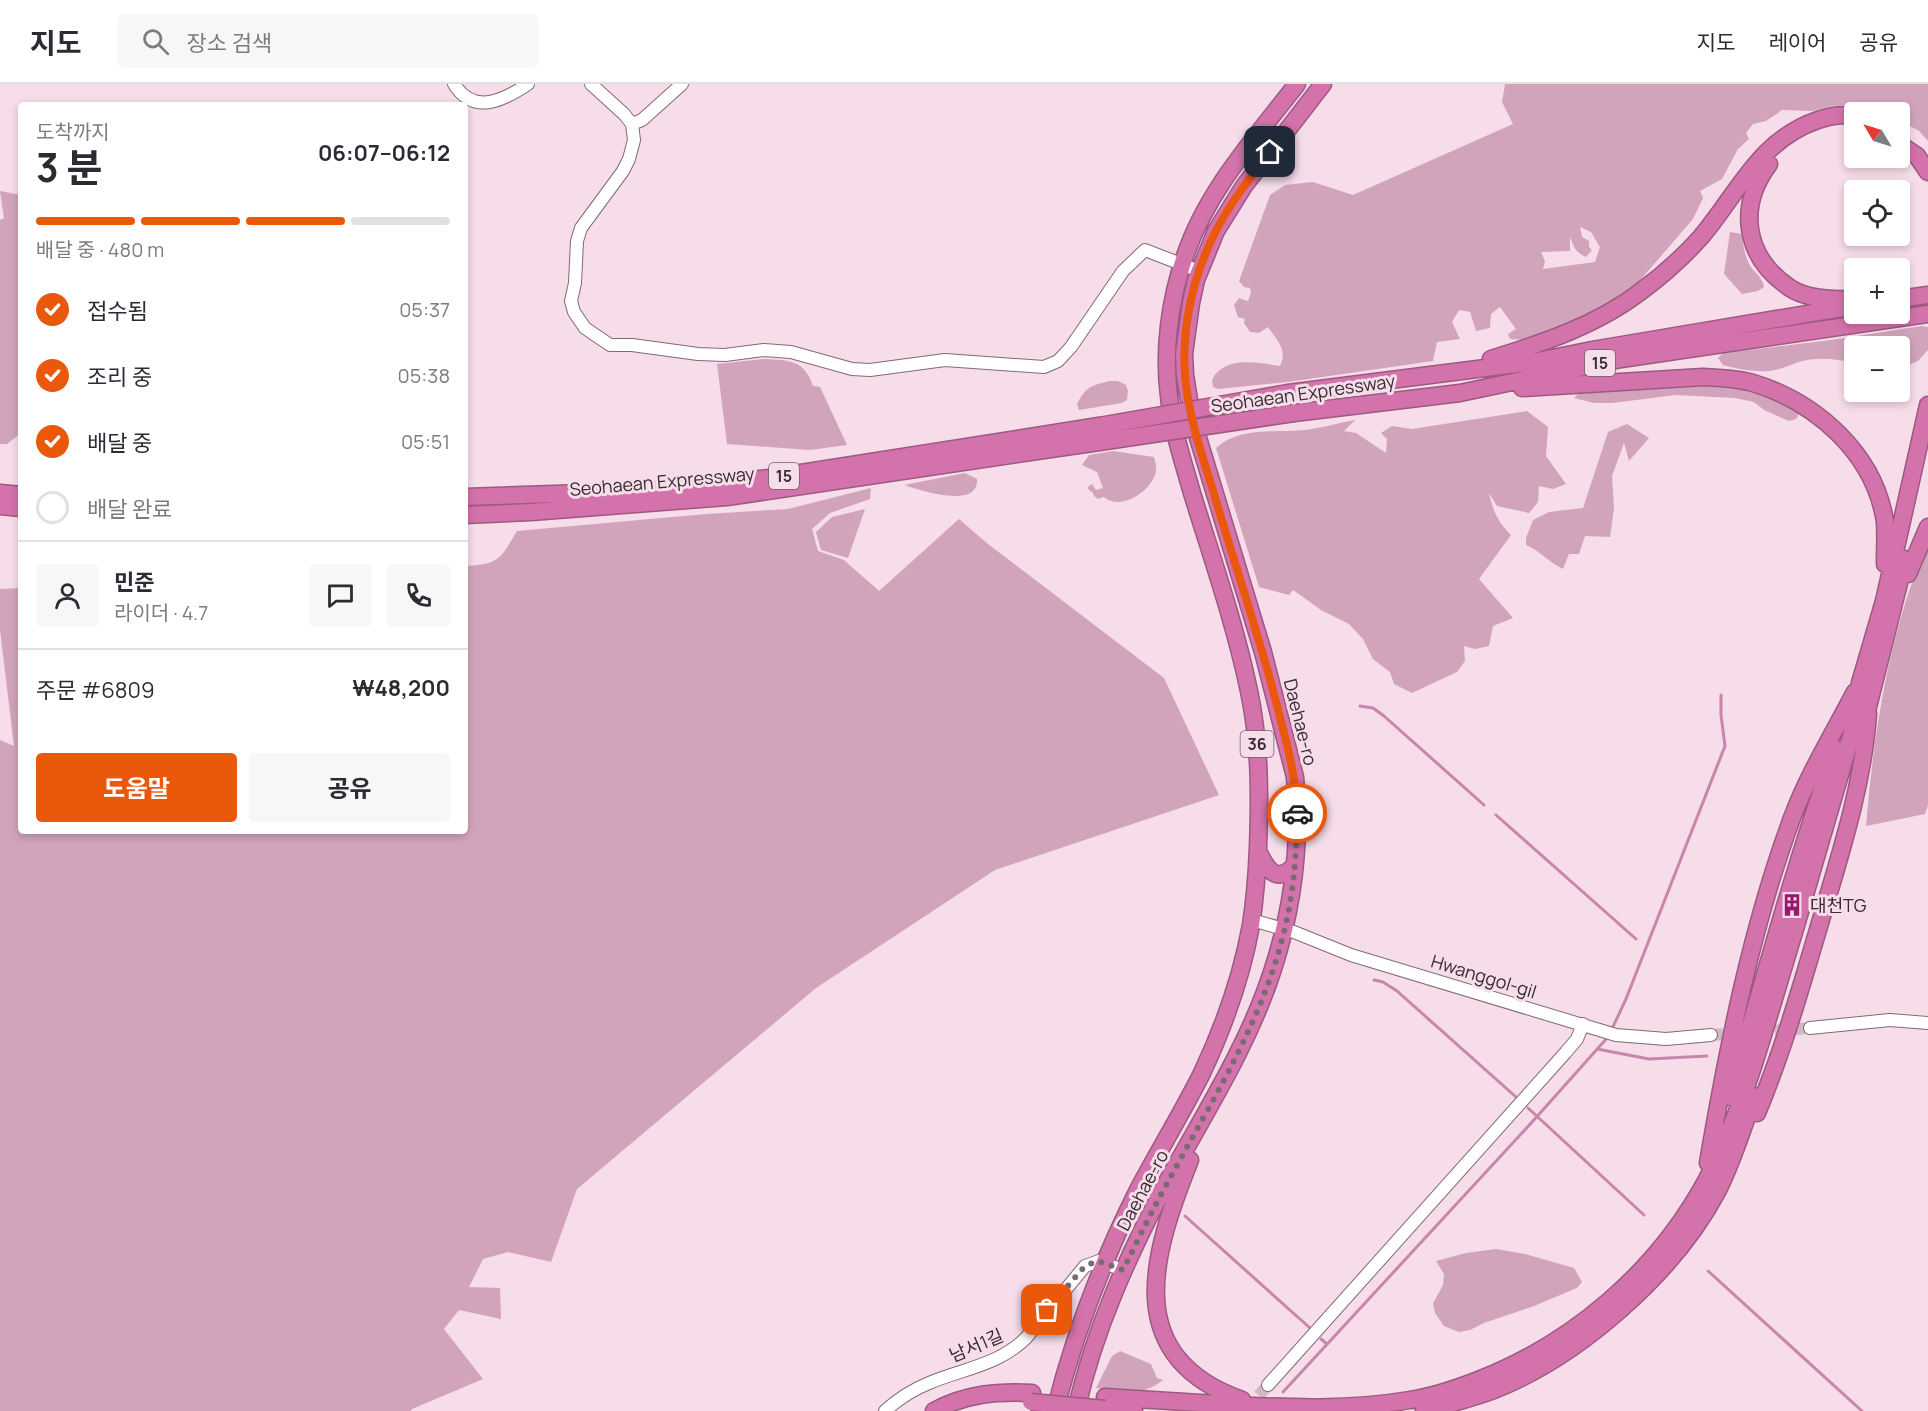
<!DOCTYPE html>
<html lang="ko">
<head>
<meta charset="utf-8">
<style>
	:root { --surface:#fff; --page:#f7f7f7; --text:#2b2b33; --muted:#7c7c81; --line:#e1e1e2; --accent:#ea580c }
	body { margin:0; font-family:Manrope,"Noto Sans KR",sans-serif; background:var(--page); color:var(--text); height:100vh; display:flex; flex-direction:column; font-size:22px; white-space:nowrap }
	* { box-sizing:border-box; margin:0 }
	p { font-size:20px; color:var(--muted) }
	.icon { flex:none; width:33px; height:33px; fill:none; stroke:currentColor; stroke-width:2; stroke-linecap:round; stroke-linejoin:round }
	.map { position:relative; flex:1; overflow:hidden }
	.side { position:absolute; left:18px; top:18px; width:450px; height:732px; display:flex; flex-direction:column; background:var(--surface); border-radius:6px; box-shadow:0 3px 9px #0003 }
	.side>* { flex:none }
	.needle { width:39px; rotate:308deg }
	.fabs { position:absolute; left:1844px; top:18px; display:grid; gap:12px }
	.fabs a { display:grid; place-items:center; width:66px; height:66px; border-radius:6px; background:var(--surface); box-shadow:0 3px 9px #0003; font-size:30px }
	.pin { position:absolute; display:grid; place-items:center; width:51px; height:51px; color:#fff; margin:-26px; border-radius:12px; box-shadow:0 3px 9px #0006 }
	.courier { position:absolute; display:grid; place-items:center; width:60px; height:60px; margin:-30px; border:4px solid #ea580c; border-radius:50%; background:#fff; color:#222; box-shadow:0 2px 8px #0007 }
	.head em { font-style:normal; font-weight:700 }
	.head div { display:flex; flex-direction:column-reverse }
	.head { display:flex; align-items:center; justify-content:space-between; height:102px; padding:0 18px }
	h1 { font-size:39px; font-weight:700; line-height:45px }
	.bar { display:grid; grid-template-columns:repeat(4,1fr); gap:9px 6px; align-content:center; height:72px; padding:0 18px }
	.bar i { height:8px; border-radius:4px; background:var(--line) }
	.bar .current { background:var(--accent) }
	.bar p { grid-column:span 4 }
	.line { display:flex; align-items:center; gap:15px; padding:0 18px; border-top:2px solid var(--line) }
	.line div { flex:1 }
	.round { display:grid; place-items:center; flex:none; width:63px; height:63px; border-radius:6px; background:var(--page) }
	ol { padding:0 18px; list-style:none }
	li { display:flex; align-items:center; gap:18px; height:66px }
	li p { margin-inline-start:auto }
	li .icon { padding:6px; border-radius:50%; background:var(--accent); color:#fff; stroke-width:4 }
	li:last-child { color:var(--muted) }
	li i { width:33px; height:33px; border:3px solid var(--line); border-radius:50% }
	.action { display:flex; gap:12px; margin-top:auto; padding:12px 18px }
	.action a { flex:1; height:69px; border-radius:6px; background:var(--accent); color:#fff; font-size:24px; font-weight:700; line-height:69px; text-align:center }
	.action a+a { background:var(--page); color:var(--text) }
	header { display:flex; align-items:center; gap:36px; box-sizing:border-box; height:84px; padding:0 30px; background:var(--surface); border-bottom:2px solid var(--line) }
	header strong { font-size:28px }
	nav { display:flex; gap:33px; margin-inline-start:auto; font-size:21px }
	.search { width:420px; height:54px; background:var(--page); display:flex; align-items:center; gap:15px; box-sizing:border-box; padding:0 21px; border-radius:6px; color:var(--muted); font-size:22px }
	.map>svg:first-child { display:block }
</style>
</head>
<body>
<header>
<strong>지도</strong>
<div class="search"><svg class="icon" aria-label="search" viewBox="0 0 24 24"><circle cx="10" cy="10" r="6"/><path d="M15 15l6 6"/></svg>장소 검색</div>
<nav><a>지도</a><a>레이어</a><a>공유</a></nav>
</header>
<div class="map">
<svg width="1928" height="1327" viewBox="0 0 1928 1327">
	<rect width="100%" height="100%" fill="#f7dcea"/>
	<path fill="#d1a4bc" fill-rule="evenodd" d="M1505,0H1928V57L1919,47L1899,36V28H1882L1869,23L1851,21L1832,22L1813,27L1782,26L1766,37L1753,40L1746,49L1749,55L1738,65L1722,95L1700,107L1703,114L1693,135L1630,208L1585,236L1525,256L1510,255L1508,250L1516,245L1500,223L1491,230L1490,244L1476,247L1470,228L1459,226L1452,238L1460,255L1437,258L1433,277L1288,298L1218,305L1213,303L1212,296C1225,271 1257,279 1280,282C1288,265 1277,257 1268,243L1259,249L1250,248L1244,239L1245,235L1238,233L1234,221L1239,214L1248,217L1251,209L1250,204L1244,203L1239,197L1270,111L1285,101L1313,98L1353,111L1513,40L1502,18ZM1580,143L1591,148L1600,163L1595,178L1543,185L1545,177L1541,168L1570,167V153C1574,163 1575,168 1586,173L1592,166L1589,163V157L1582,153Z
		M0,107L21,111V349L7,360H0V136L4,134Z
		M1730,148L1742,150C1743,161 1745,174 1751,183C1757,191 1762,193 1764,203L1758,207L1742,210L1724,190Z
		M1922,242L1928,243V266L1918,277L1899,285V262H1854V279C1836,275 1821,273 1802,277C1791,280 1781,286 1770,287C1755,288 1737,285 1723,281L1718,274L1723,269L1831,256Z
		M765,275C788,276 805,276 813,302L820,303L847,361L810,366L727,360L717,280Z
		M1109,297H1118L1126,301L1128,307L1127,316L1122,319L1079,326L1077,320C1086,303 1090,302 1109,297Z
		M1735,301L1771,311L1798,325L1799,330L1796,335L1789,337L1764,326L1754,318L1735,314L1675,311L1613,319H1594L1574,314L1580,308L1624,302Z
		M1527,327L1548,343L1546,372L1566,400L1553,405L1539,402L1538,418L1529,429L1497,422L1489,409C1493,427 1498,438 1511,451L1479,495L1513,534L1493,542L1489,562L1475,565L1464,562L1465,577L1457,588L1412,609L1394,600L1390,588L1373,575L1363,555L1349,540L1321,526L1293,506L1289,511L1259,503L1216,364C1240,342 1275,349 1305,346C1322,344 1338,339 1355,336L1344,347L1356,349L1386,369L1387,355L1381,349L1392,342L1412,345Z
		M1627,340L1649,354L1629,377L1624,359L1612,392L1614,424L1610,453L1585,452L1579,470H1569L1563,485C1549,478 1540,467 1526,461V454L1533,436L1549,428L1583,424L1608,348Z
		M1113,367L1154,373C1155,377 1157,383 1156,387C1153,406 1121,428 1104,413L1098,415L1094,412L1093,409L1087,404L1092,400L1096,406L1103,404L1097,388L1082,381L1089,371Z
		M965,389L977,395C979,426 919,406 904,401Z
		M871,404L870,415L830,429L812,445L818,467L844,476L879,507L959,435L988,460L1164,594L1219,711L995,786L816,904L577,1105L551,1178L508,1168L483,1175L469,1203L500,1204L501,1235L459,1226L444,1245L483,1295L412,1325L411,1327H0V656L14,662L0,546V505L21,504V747H465V482C500,480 500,475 517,447L706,430L788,425Z
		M865,425L848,474L821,466L816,448L832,433Z
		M1928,458V721L1925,730L1866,742C1874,647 1889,547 1928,458Z
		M1496,1165L1525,1170L1574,1184L1582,1198L1577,1204L1534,1222L1484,1239L1470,1246L1459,1248L1444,1242L1435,1229L1433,1219L1443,1201L1444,1190L1436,1177L1466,1169Z
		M1120,1267L1151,1280L1157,1294L1163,1296C1140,1314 1122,1308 1096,1304L1112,1272Z"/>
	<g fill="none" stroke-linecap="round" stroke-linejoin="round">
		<path stroke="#c886ab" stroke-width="3" d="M1360,622L1373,624L1384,632L1484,721
			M1496,731L1636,855
			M1374,896L1383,898L1397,907L1516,1013
			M1611,947L1626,915L1725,662L1721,631V611
			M1597,965L1649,975L1707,972
			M1528,1024L1644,1131
			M1185,1132L1310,1244
			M1708,1187L1862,1327
			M1321,1255L1327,1260
			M1283,1308L1533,1037L1608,953"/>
		<path stroke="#d0b9c5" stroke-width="12" stroke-dasharray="12 6" stroke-linecap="butt" d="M1757,948L1810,944
			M1711,951L1740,949
			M1247,1325L1268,1301"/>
		<g stroke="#816976" stroke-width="14">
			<path id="minor" d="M454,0C474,32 504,16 528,0
				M591,0L624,30L632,40L634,56L629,75L623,87L581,144L577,157L575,199L571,217L574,228L585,244L610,261H632L698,270L725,271L764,266L791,268L852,285L870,286L945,276L1044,283L1058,277L1071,263L1123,187L1145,166L1199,187
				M632,40L642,36L682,0
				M1252,836L1294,848L1351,871L1616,951L1666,955L1711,951
				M1810,944L1890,936L1928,939
				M1268,1301L1566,968L1577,955L1583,940
				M885,1327C898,1315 912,1306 929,1299C962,1285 999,1281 1026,1254L1085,1182L1099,1177L1123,1186"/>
		</g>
		<g stroke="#9c5a80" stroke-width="19">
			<path id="highway" d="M1899,60L1917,72L1928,88
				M1769,80C1737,123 1744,173 1790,204C1807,215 1833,216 1853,215
				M1899,215L1928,211
				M1491,275C1543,259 1597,241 1640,208C1662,192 1683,173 1701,153C1739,108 1759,56 1818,36C1829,32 1842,30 1854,32
				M1522,304L1703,293C1720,294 1737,294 1753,299C1816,318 1875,370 1885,438C1886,452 1885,466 1885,480
				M1288,309L1533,278L1592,266L1854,222
				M1294,329L1460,309L1621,275L1928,230
				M0,409L21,411
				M465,413L645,407L769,394L1099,342
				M0,422L21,424
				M465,431L531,428L727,413L1099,358
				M1908,490L1928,443
				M1864,639L1905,475
				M1258,767C1266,784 1276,801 1294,782
				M1730,1013C1764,896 1795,779 1836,665
				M1757,1029C1783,967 1801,903 1820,839C1840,771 1863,701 1868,630
				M1190,1076C1153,1169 1119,1272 1242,1316
				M1708,1079C1728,962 1751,845 1792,734C1808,691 1834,648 1855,608
				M1105,1313C1148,1316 1190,1318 1232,1321C1292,1324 1350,1326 1410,1316C1432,1313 1455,1305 1476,1297C1572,1260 1656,1189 1706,1097C1739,1035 1759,965 1779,898C1803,819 1826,740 1849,660L1857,626L1860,599L1884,517L1928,321
				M1105,1325L1134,1327
				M934,1327C965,1310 997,1307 1032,1309
				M1055,1327C1074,1251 1102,1178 1137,1108C1158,1068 1182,1029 1202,989C1224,942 1242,891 1251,841C1255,815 1257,789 1258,763C1260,710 1260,659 1249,607C1235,540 1212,474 1192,409C1183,377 1172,345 1169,312C1163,266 1170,215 1185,172C1207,106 1256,53 1297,0
				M1076,1327C1094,1246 1129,1169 1168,1096C1206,1027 1249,960 1273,885C1293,823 1301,757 1295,693L1263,568L1192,334L1185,291L1184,270L1191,219L1196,196L1216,147L1244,102L1323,0
				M1424,1327C1447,1320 1471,1315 1494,1306C1580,1272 1675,1188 1718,1106C1733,1076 1743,1044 1754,1012"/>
		</g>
		<use href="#minor" stroke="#fff" stroke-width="12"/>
		<use href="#highway" stroke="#d372ab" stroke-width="16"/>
		<g stroke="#9c5a80" stroke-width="19" stroke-linecap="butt">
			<path id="highway-bridge" d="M1099,342L1288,309
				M1099,358L1294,329
				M1031,1318L1105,1325"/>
		</g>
		<use href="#highway-bridge" stroke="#d372ab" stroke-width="16"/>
	</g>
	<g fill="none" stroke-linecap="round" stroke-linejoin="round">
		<path stroke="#7a6a72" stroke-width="6" stroke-dasharray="0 10.8" d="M1047,1226L1085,1182L1098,1177L1123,1186C1138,1156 1152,1126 1169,1096C1211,1018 1259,943 1282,856C1293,815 1297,772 1297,729"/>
		<path stroke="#ea580c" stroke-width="8" d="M1270,68C1245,100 1220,132 1205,171C1190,207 1182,251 1185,291C1188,331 1202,371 1214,410C1234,478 1257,545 1275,614C1285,654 1296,688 1297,729"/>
	</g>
	<defs>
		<g id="building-bare" transform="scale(1.8)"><path d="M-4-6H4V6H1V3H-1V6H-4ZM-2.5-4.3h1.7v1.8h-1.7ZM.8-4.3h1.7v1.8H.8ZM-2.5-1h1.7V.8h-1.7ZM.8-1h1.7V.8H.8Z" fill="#99186f" stroke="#f7dcea" stroke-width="2.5" paint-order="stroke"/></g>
	</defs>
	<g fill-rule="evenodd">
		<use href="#building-bare" x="1792" y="821"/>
	</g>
	<g text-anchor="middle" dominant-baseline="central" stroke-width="6" stroke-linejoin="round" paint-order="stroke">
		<g fill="#f7dcea" stroke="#706168" stroke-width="1.5">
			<rect x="1585" y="266" width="30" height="26" rx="4.5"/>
			<rect x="769" y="379" width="30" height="26" rx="4.5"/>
			<rect x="1240.5" y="647" width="33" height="26" rx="4.5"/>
		</g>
		<g font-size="16" font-weight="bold" fill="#362c31">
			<text x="1600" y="279">15</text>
			<text x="784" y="392">15</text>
			<text x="1257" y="660">36</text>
		</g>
		<g font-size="18" fill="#362c31" stroke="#f7dcea">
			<text transform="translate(1303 309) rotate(-8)">Seohaean Expressway</text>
			<text transform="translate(662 397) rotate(-5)">Seohaean Expressway</text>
			<text transform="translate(1301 638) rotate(76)">Daehae-ro</text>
			<text transform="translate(1484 892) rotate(17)">Hwanggol-gil</text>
			<text transform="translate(1142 1106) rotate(-62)">Daehae-ro</text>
			<text transform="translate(976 1261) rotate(-23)">남서1길</text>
		</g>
		<g font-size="18" fill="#362c31" stroke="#f7dcea" text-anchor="start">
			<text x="1810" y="821">대천TG</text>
		</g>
	</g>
</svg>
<div class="fabs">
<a><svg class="needle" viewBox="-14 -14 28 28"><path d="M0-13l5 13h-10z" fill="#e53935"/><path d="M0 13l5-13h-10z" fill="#7c7c81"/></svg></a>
<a><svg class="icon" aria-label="locate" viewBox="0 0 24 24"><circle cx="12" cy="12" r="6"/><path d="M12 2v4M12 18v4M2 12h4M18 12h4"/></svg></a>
<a>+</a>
<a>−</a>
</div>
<div class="pin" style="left:1047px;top:1226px;background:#ea580c"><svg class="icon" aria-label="bag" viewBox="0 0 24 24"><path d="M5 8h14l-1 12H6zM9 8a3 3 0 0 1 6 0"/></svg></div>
<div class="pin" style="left:1270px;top:68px;background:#1f2937"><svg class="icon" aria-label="home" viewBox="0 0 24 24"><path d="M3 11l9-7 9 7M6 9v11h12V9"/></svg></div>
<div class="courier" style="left:1297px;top:729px"><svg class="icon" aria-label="car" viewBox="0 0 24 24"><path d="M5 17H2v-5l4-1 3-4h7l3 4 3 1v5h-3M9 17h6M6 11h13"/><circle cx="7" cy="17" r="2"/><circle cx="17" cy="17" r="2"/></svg></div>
<section class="side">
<div class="head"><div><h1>3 분</h1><p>도착까지</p></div><em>06:07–06:12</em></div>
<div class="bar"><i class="current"></i><i class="current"></i><i class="current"></i><i></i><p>배달 중 · 480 m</p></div>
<ol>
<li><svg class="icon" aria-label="check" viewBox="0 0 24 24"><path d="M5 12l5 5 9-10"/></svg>접수됨<p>05:37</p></li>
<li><svg class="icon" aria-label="check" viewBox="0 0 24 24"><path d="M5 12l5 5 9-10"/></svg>조리 중<p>05:38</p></li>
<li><svg class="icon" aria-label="check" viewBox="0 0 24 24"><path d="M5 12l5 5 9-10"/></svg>배달 중<p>05:51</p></li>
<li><i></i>배달 완료</li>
</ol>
<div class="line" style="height:108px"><a class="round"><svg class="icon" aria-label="person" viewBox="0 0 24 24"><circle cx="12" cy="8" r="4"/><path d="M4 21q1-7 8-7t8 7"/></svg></a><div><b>민준</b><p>라이더 · 4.7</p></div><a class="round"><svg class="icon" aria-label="chat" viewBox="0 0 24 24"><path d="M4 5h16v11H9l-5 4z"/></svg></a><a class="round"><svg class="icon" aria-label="phone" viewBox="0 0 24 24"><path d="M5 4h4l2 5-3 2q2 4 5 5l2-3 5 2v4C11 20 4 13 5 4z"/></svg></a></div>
<div class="line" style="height:78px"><div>주문 #6809</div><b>₩48,200</b></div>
<div class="action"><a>도움말</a><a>공유</a></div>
</section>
</div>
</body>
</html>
